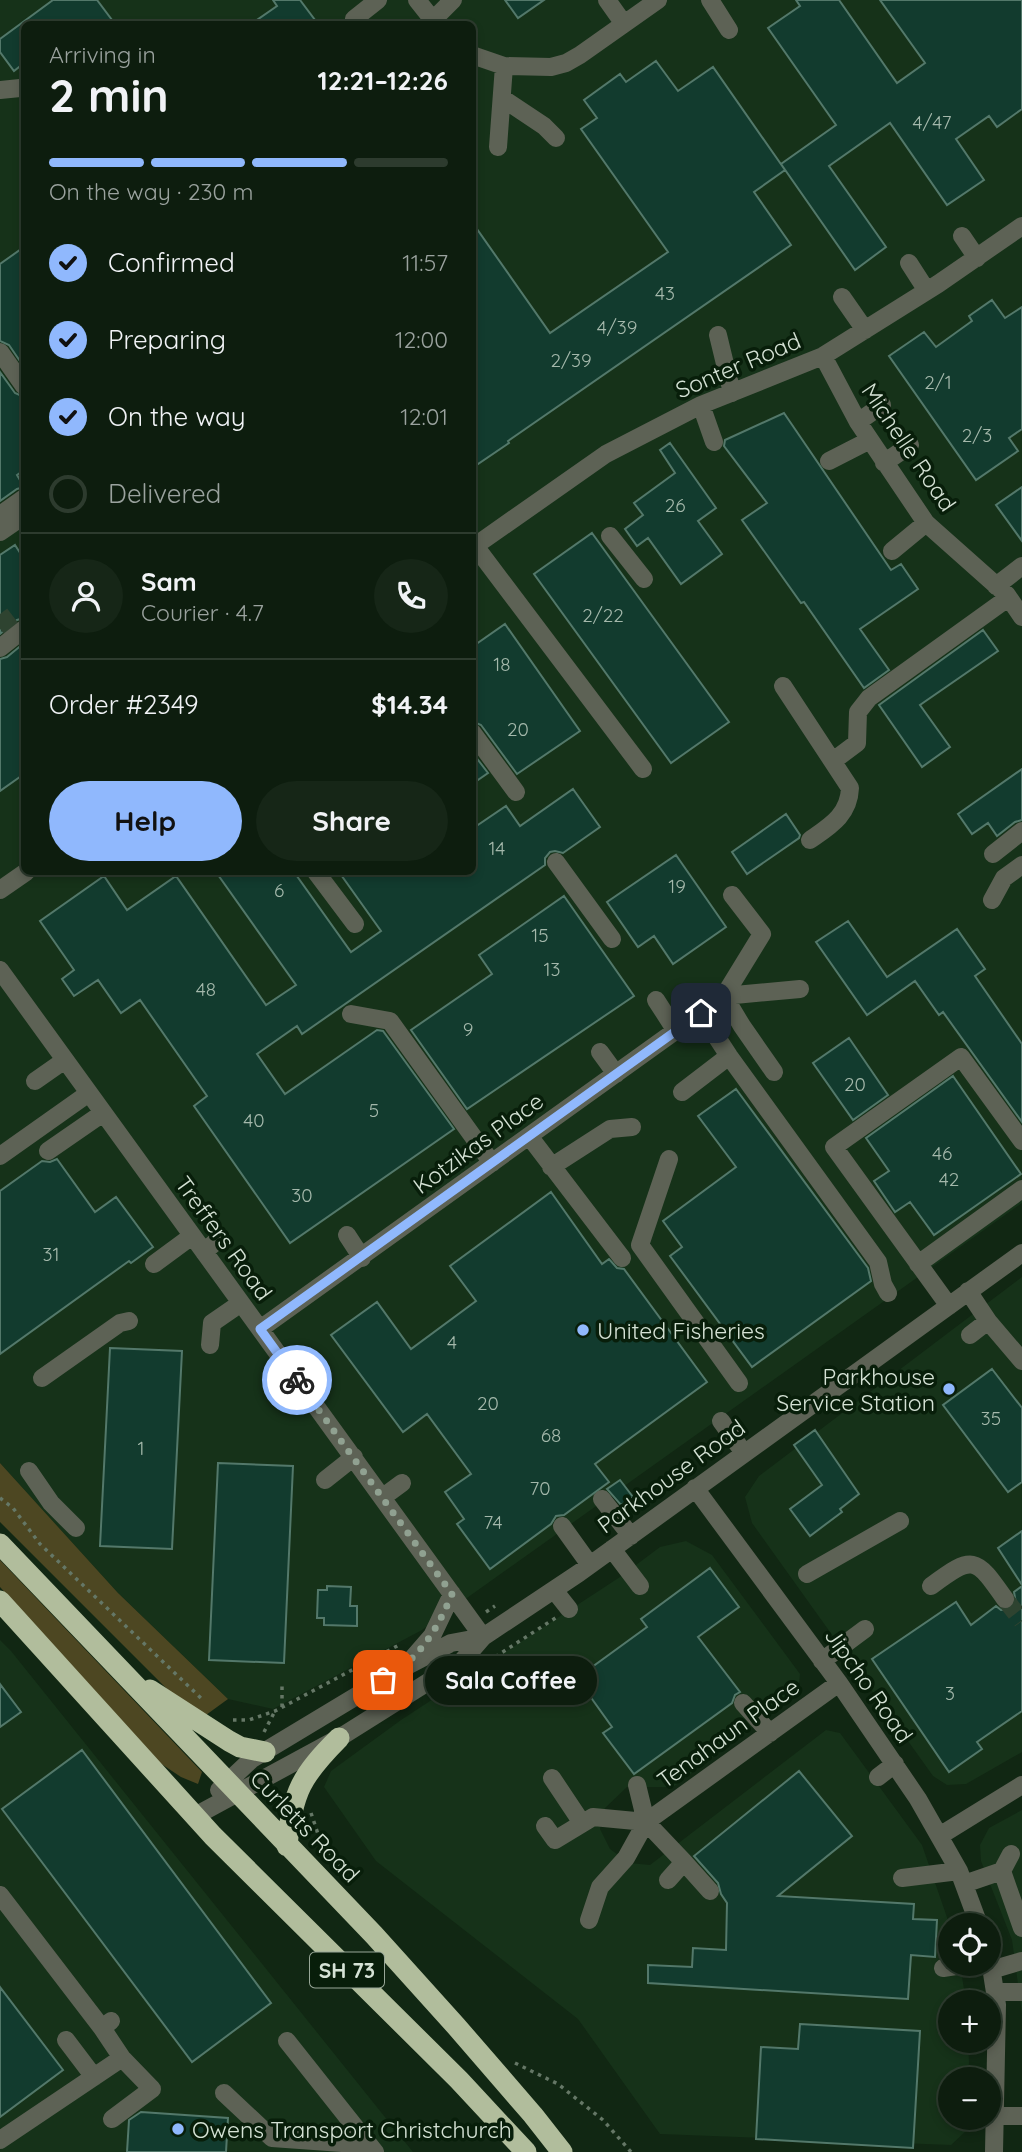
<!DOCTYPE html>
<html lang="en">
<head>
<meta charset="utf-8">
<style>
	:root { --surface:#0d1d0e; --page:#162617; --text:#f1f3f6; --muted:#9aa29e; --line:#2d3b2e; --accent:#90b8fd }
	body { margin:0; font-family:Quicksand,sans-serif; background:var(--page); color:var(--text); height:100vh; display:flex; flex-direction:column; font-size:26px; white-space:nowrap }
	* { box-sizing:border-box; margin:0 }
	p { font-size:23px; color:var(--muted) }
	.icon { flex:none; width:38px; height:38px; fill:none; stroke:currentColor; stroke-width:2; stroke-linecap:round; stroke-linejoin:round }
	.map { position:relative; flex:1; overflow:hidden }
	.panel { position:absolute; left:21px; top:21px; width:455px; height:854px; display:flex; flex-direction:column; background:var(--surface); border-radius:10px; box-shadow:0 4px 10px #0003,0 0 0 2px var(--line) }
	.panel>* { flex:none }
	.buttons { position:absolute; left:938px; top:1913px; display:grid; gap:14px }
	.buttons a { display:grid; place-items:center; width:63px; height:63px; border-radius:50%; background:var(--surface); box-shadow:0 4px 10px #0003,0 0 0 2px var(--line); font-size:35px }
	.pin { position:absolute; display:grid; place-items:center; width:60px; height:60px; color:#fff; margin:-30px; border-radius:14px; box-shadow:0 4px 10px #0006 }
	.courier { position:absolute; display:grid; place-items:center; width:70px; height:70px; margin:-35px; border:5px solid #90b8fd; border-radius:50%; background:#fff; color:#222; box-shadow:0 2px 9px #0007 }
	.bubble { position:absolute; height:49px; border-radius:24px; background:var(--surface); box-shadow:0 4px 10px #0003,0 0 0 2px var(--line); font-size:23px; font-weight:700; line-height:49px; text-align:center }
	.head em { font-style:normal; font-weight:700 }
	.head div { display:flex; flex-direction:column-reverse }
	.head { display:flex; align-items:center; justify-content:space-between; height:119px; padding:0 28px }
	h1 { font-size:46px; font-weight:700; line-height:52px }
	.bar { display:grid; grid-template-columns:repeat(4,1fr); gap:10px 7px; align-content:center; height:84px; padding:0 28px }
	.bar i { height:9px; border-radius:5px; background:var(--line) }
	.bar .selected { background:var(--accent) }
	.bar p { grid-column:span 4 }
	.line { display:flex; align-items:center; gap:18px; padding:0 28px; border-top:2px solid var(--line) }
	.line div { flex:1 }
	.round { display:grid; place-items:center; flex:none; width:74px; height:74px; border-radius:37px; background:var(--page) }
	ol { padding:0 28px; list-style:none }
	li { display:flex; align-items:center; gap:21px; height:77px }
	li p { margin-inline-start:auto }
	li .icon { padding:7px; border-radius:50%; background:var(--accent); color:#111; stroke-width:4 }
	li:last-child { color:var(--muted) }
	li i { width:38px; height:38px; border:4px solid var(--line); border-radius:50% }
	.action { display:flex; gap:14px; margin-top:auto; padding:14px 28px }
	.action a { flex:1; height:80px; border-radius:42px; background:var(--accent); color:#111; font-size:28px; font-weight:700; line-height:80px; text-align:center }
	.action a+a { background:var(--page); color:var(--text) }
	.map>svg:first-child { display:block }
</style>
</head>
<body>
<div class="map">
<svg width="1022" height="2152" viewBox="0 0 1022 2152">
	<rect width="100%" height="100%" fill="#112713"/>
	<path fill="#163219" fill-rule="evenodd" d="M0,0H1022V1203L422,1630L273,1709L228,1699L118,1593L0,1463ZM24,24H472V872H24Z
		M1022,1277V1752L966,1784L947,1785L933,1776L752,1523L745,1497L759,1476Z
		M686,1541L712,1555L800,1674L798,1692L673,1787H627L605,1808L600,1829L610,1849L629,1863L650,1865L826,1730L840,1733L922,1845L950,1926V1964H960L966,2002H950V2040L968,2041L969,2062L968,2079H950V2118H967V2130L951,2145L660,2134L578,2019L376,1861L324,1787L331,1771L401,1720L620,1577L660,1547Z
		M0,1640L11,1651L413,2152H0Z
		M1022,1810V2014L1012,1940L981,1861L980,1845L989,1828Z"/>
	<path fill="#4d4722" d="M0,1463L118,1593L228,1699L206,1715L169,1691L0,1522Z
		M0,1560L202,1772L198,1784L181,1777L160,1763L0,1587Z"/>
	<path fill="#123b2e" stroke="#53786a" stroke-width="2" d="M53,0H97L115,24H24V63L14,71L0,52V39Z
		M273,0H300L318,24H251L277,6Z
		M505,0H544L518,18Z
		M796,0H839L897,83L925,63L880,0H1022V109L997,127L989,116L956,139L984,180L947,205L890,123L829,166L886,247L855,270L781,164L836,125L768,28L800,6Z
		M656,61L678,91L713,67L785,170L754,192L791,245L508,441L509,443L472,468V222L550,333L668,252L581,129L597,118L584,100L620,74L626,82Z
		M24,247V367L9,345L0,341V264Z
		M992,300L1005,318L1022,307V429L1009,438L1018,451L976,480L889,356L924,332L936,347L972,321L969,316Z
		M0,372L15,393L24,397V470L17,475L24,487L17,489L0,501Z
		M784,413L891,570L901,564L918,589L860,629L889,670L864,688L804,602L801,603L742,520L767,503L724,446L725,440Z
		M670,443L716,508L698,521L722,554L681,584L648,538L637,546L625,529L643,515L634,503L675,473L660,450Z
		M1022,487V541L996,505Z
		M592,533L729,722L671,763L534,574Z
		M15,545L24,559V618L17,620L0,634V555Z
		M505,624L580,731L517,774L481,725L472,721V647Z
		M983,630L998,651L920,705L950,747L922,767L879,705Z
		M24,643V774L0,791V659L7,657Z
		M472,752L488,773L472,784Z
		M1022,769V820L1015,822L997,836L988,823L972,834L958,814Z
		M573,789L600,827L563,853L555,851L550,852L545,858V865L302,1034L297,1026L257,1054L285,1094L377,1030L383,1031L454,1129L290,1243L194,1106L207,1096L140,1000L121,1013L98,980L74,996L62,979L74,970L40,921L104,876L127,910L176,876L266,1005L296,985L216,872H294L351,952L381,931L339,872H472V829L506,806L520,826Z
		M786,814L800,835L799,838L747,874L732,852Z
		M676,855L726,927L673,964L654,936L638,947L607,902Z
		M564,896L634,996L467,1109L411,1030L492,974L479,955Z
		M848,921L887,977L957,929L985,969L975,976L1022,1044V1122L943,1012L939,1015L915,981L867,1015L816,942Z
		M849,1038L888,1095L853,1120L813,1063Z
		M953,1076L1021,1174L934,1235L910,1202L895,1212L874,1181L889,1171L866,1138Z
		M736,1089L868,1268L871,1281L752,1367L670,1256L682,1247L663,1221L736,1167L698,1116Z
		M57,1159L95,1212L116,1197L153,1247L131,1263L129,1261L0,1354V1191L42,1161L50,1162Z
		M551,1192L602,1264L609,1259L617,1268L624,1269L707,1382L595,1464L609,1482L564,1515L556,1516L551,1524L490,1569L457,1524L464,1519L445,1492L471,1474L427,1414L403,1432L331,1335L377,1302L411,1349L476,1301L450,1266Z
		M110,1348L182,1351L172,1549L100,1546Z
		M992,1369L1022,1408V1482L1008,1492L943,1405Z
		M815,1430L859,1494L840,1509L842,1512L810,1536L790,1509L822,1485L794,1445Z
		M218,1463L293,1466L284,1663L209,1660Z
		M620,1480L633,1497L621,1505L607,1489Z
		M1022,1531V1585L998,1548Z
		M710,1568L739,1607L698,1637L740,1692L735,1695L732,1703L634,1774L603,1733L612,1727L577,1678L647,1627L641,1619Z
		M327,1586L351,1587L350,1606H357V1626L324,1625V1618H317L318,1590H327Z
		M1022,1586V1711L977,1742L982,1749L949,1772L872,1659L956,1602L971,1625L996,1606L1001,1610L1011,1609L1016,1603L1014,1592Z
		M0,1684L21,1712L0,1727Z
		M82,1750L271,2003L192,2062L2,1809Z
		M799,1771L852,1836L778,1896L914,1904L913,1919L937,1920L935,1957L911,1955L908,1999L648,1983V1965L692,1967L693,1948L726,1950L727,1903L721,1894L718,1883L694,1856Z
		M0,1987L63,2070L0,2117Z
		M800,2024L920,2031L913,2148L756,2139L761,2047L798,2049Z
		M141,2112L228,2118L226,2152H127L129,2120Z"/>
	<g fill="none" stroke-linecap="round" stroke-linejoin="round">
		<path stroke="#2e4330" stroke-width="18" stroke-dasharray="18 9" stroke-linecap="butt" d="M0,614L16,635
			M1005,1599L1022,1621"/>
		<path stroke="#657766" stroke-width="3.5" stroke-dasharray="3.5 5" stroke-linecap="butt" d="M0,1498L13,1508L40,1544L204,1701
			M486,1612L495,1606
			M481,1666L557,1617
			M282,1707V1686
			M233,1720H249L275,1711L399,1645
			M264,1732L275,1711
			M311,1813L319,1837L344,1874
			M515,2063L558,2084L603,2120L631,2152"/>
		<path stroke="#5d6255" stroke-width="18" d="M417,0L436,24
			M607,0L624,24
			M710,0L729,30
			M354,19L378,0
			M432,21L453,0
			M472,55L504,66L551,67L566,63L580,55L658,0
			M0,90L20,88
			M502,98L544,126L556,138
			M498,147L504,66
			M962,236L977,258
			M909,263L927,291
			M842,297L865,330
			M718,335L732,393
			M0,352L24,386
			M823,356L858,422L926,523L1007,595L1022,617
			M701,405L714,442
			M858,422L882,405
			M829,461L870,440
			M884,463L910,445
			M0,515L24,498
			M0,532L16,521H24
			M610,536L644,579
			M475,546L643,769
			M472,548L606,454L701,405L823,356L938,284L1022,226
			M892,551L926,523
			M996,586L1022,566
			M0,648L24,629
			M783,686L850,788C849,815 830,826 810,840
			M472,732L516,792
			M833,761L857,743L858,712L869,698L1008,598
			M993,854L1022,831
			M556,862L612,939
			M316,872L355,924
			M0,890L26,872
			M992,900L1004,878L1022,865
			M0,970L483,1637
			M724,996L742,1026L774,1072
			M724,996L800,989
			M656,1000L676,1031
			M701,1013L729,1056L878,1262L883,1284L888,1293
			M351,1014L390,1021L492,1163
			M600,1052L616,1074
			M35,1081L65,1060
			M682,1092L729,1056
			M529,1136L622,1258
			M48,1151L103,1113
			M0,1156L89,1093
			M669,1159L640,1245L739,1383
			M551,1167L610,1129L632,1127
			M347,1235L362,1258
			M204,1252L220,1238
			M154,1264L192,1236
			M918,1264L1022,1189
			M968,1291L988,1321L1022,1361
			M949,1306L834,1147L961,1057L1022,1141
			M260,1329L724,996L762,934L732,895
			M970,1335L988,1321
			M210,1345L212,1323L241,1303
			M42,1378L120,1323L129,1321
			M721,1421L744,1453
			M29,1471L51,1503L76,1528
			M325,1480L354,1457
			M695,1488L839,1683L918,1799L959,1871L979,1925
			M383,1497L402,1483
			M602,1499L631,1536
			M562,1526L590,1565
			M612,1549L640,1586
			M807,1574L900,1521
			M931,1586C973,1555 975,1556 1005,1599
			M554,1590L569,1609
			M412,1659L432,1636L452,1594
			M822,1661L865,1629
			M743,1703L770,1733
			M878,1777L895,1764
			M552,1778L582,1823
			M637,1785L646,1822L684,1862L668,1880
			M219,1790L252,1759L403,1668L451,1643L483,1637
			M195,1816L339,1738L463,1660L483,1637L579,1573L1022,1253
			M545,1826L555,1840L593,1817L646,1822
			M941,1835L1022,1785
			M684,1862L710,1891
			M1002,1871L1022,1928
			M902,1878L959,1871
			M964,1884L1002,1871L1011,1854
			M0,1895L102,2028L111,2021
			M589,1920L600,1887L626,1858L646,1822L839,1683
			M989,1954L997,2005L994,2152
			M943,1968L969,1964
			M991,1970L1022,1961
			M995,1992H1022
			M102,2028L122,2058L152,2089L112,2119
			M66,2040L94,2077
			M287,2041L375,2152
			M224,2093L272,2138L342,2143L375,2152
			M996,2116H1022
			M0,2140L122,2058"/>
		<path stroke="#b1bd9c" stroke-width="21" d="M0,1544L374,1935L456,2026L533,2115L562,2152
			M0,1601L213,1836L459,2080L526,2152
			M150,1690L229,1741L240,1747L265,1752
			M287,1846C292,1792 302,1775 339,1738"/>
	</g>
	<g fill="none" stroke-linecap="round" stroke-linejoin="round">
		<path stroke="#90a191" stroke-width="7" stroke-dasharray="0 12.6" d="M297,1380L452,1594C436,1632 420,1658 383,1680"/>
		<path stroke="#90b8fd" stroke-width="9" d="M297,1380L260,1329L701,1013"/>
	</g>
	<g fill="#90b8fd" stroke="#081e0a" stroke-width="2.5">
		<circle cx="583" cy="1330" r="7"/>
		<circle cx="949" cy="1389" r="7"/>
		<circle cx="178" cy="2129" r="7"/>
	</g>
	<g text-anchor="middle" dominant-baseline="central" stroke-width="7" stroke-linejoin="round" paint-order="stroke">
		<g font-size="19" fill="#a4b8ab">
			<text x="932" y="122">4/47</text>
			<text x="665" y="293">43</text>
			<text x="617" y="327">4/39</text>
			<text x="571" y="360">2/39</text>
			<text x="938" y="382">2/1</text>
			<text x="977" y="435">2/3</text>
			<text x="675" y="505">26</text>
			<text x="603" y="615">2/22</text>
			<text x="502" y="664">18</text>
			<text x="518" y="729">20</text>
			<text x="497" y="848">14</text>
			<text x="677" y="886">19</text>
			<text x="279" y="890">6</text>
			<text x="540" y="935">15</text>
			<text x="552" y="969">13</text>
			<text x="206" y="989">48</text>
			<text x="468" y="1029">9</text>
			<text x="855" y="1084">20</text>
			<text x="374" y="1110">5</text>
			<text x="254" y="1120">40</text>
			<text x="942" y="1153">46</text>
			<text x="949" y="1179">42</text>
			<text x="302" y="1195">30</text>
			<text x="51" y="1254">31</text>
			<text x="452" y="1342">4</text>
			<text x="488" y="1403">20</text>
			<text x="991" y="1418">35</text>
			<text x="551" y="1435">68</text>
			<text x="141" y="1448">1</text>
			<text x="540" y="1488">70</text>
			<text x="493" y="1522">74</text>
			<text x="950" y="1693">3</text>
		</g>
		<rect fill="#081e0a" stroke="#98a798" stroke-width="2" x="310" y="1952.5" width="74" height="35" rx="5"/>
		<g font-size="21" font-weight="bold" fill="#d5e2d5">
			<text x="347" y="1970">SH 73</text>
		</g>
		<g font-size="23" fill="#d5e2d5" stroke="#081e0a">
			<text transform="translate(738 365) rotate(-23)">Sonter Road</text>
			<text transform="translate(909 447) rotate(56)">Michelle Road</text>
			<text transform="translate(478 1143) rotate(-36)">Kotzikas Place</text>
			<text transform="translate(224 1238) rotate(54)">Treffers Road</text>
			<text transform="translate(671 1476) rotate(-36)">Parkhouse Road</text>
			<text transform="translate(869 1685) rotate(55)">Jipcho Road</text>
			<text transform="translate(728 1733) rotate(-36)">Tenahaun Place</text>
			<text transform="translate(305 1826) rotate(46)">Curletts Road</text>
		</g>
		<g font-size="23" fill="#d5e2d5" stroke="#081e0a" text-anchor="start">
			<text x="597" y="1330">United Fisheries</text>
			<text x="935" y="1376" text-anchor="end">Parkhouse<tspan x="935" dy="26">Service Station</tspan></text>
			<text x="192" y="2129">Owens Transport Christchurch</text>
		</g>
	</g>
</svg>
<div class="buttons">
<a><svg class="icon" aria-label="locate" viewBox="0 0 24 24"><circle cx="12" cy="12" r="6"/><path d="M12 2v4M12 18v4M2 12h4M18 12h4"/></svg></a>
<a>+</a>
<a>−</a>
</div>
<div class="pin" style="left:383px;top:1680px;background:#ea580c"><svg class="icon" aria-label="bag" viewBox="0 0 24 24"><path d="M5 8h14l-1 12H6zM9 8a3 3 0 0 1 6 0"/></svg></div>
<div class="pin" style="left:701px;top:1013px;background:#1f2937"><svg class="icon" aria-label="home" viewBox="0 0 24 24"><path d="M3 11l9-7 9 7M6 9v11h12V9"/></svg></div>
<div class="courier" style="left:297px;top:1380px"><svg class="icon" aria-label="bike" viewBox="0 0 24 24"><circle cx="6" cy="16" r="4"/><circle cx="18" cy="16" r="4"/><path d="M6 16l4-8h5l3 8M10 8l3 8H6M13 5h3"/></svg></div>
<div class="bubble" style="left:425px;top:1656px;width:172px">Sala Coffee</div>
<section class="panel">
<div class="head"><div><h1>2 min</h1><p>Arriving in</p></div><em>12:21–12:26</em></div>
<div class="bar"><i class="selected"></i><i class="selected"></i><i class="selected"></i><i></i><p>On the way · 230 m</p></div>
<ol>
<li><svg class="icon" aria-label="check" viewBox="0 0 24 24"><path d="M5 12l5 5 9-10"/></svg>Confirmed<p>11:57</p></li>
<li><svg class="icon" aria-label="check" viewBox="0 0 24 24"><path d="M5 12l5 5 9-10"/></svg>Preparing<p>12:00</p></li>
<li><svg class="icon" aria-label="check" viewBox="0 0 24 24"><path d="M5 12l5 5 9-10"/></svg>On the way<p>12:01</p></li>
<li><i></i>Delivered</li>
</ol>
<div class="line" style="height:126px"><a class="round"><svg class="icon" aria-label="person" viewBox="0 0 24 24"><circle cx="12" cy="8" r="4"/><path d="M4 21q1-7 8-7t8 7"/></svg></a><div><b>Sam</b><p>Courier · 4.7</p></div><a class="round"><svg class="icon" aria-label="phone" viewBox="0 0 24 24"><path d="M5 4h4l2 5-3 2q2 4 5 5l2-3 5 2v4C11 20 4 13 5 4z"/></svg></a></div>
<div class="line" style="height:91px"><div>Order #2349</div><b>$14.34</b></div>
<div class="action"><a>Help</a><a>Share</a></div>
</section>
</div>
</body>
</html>
